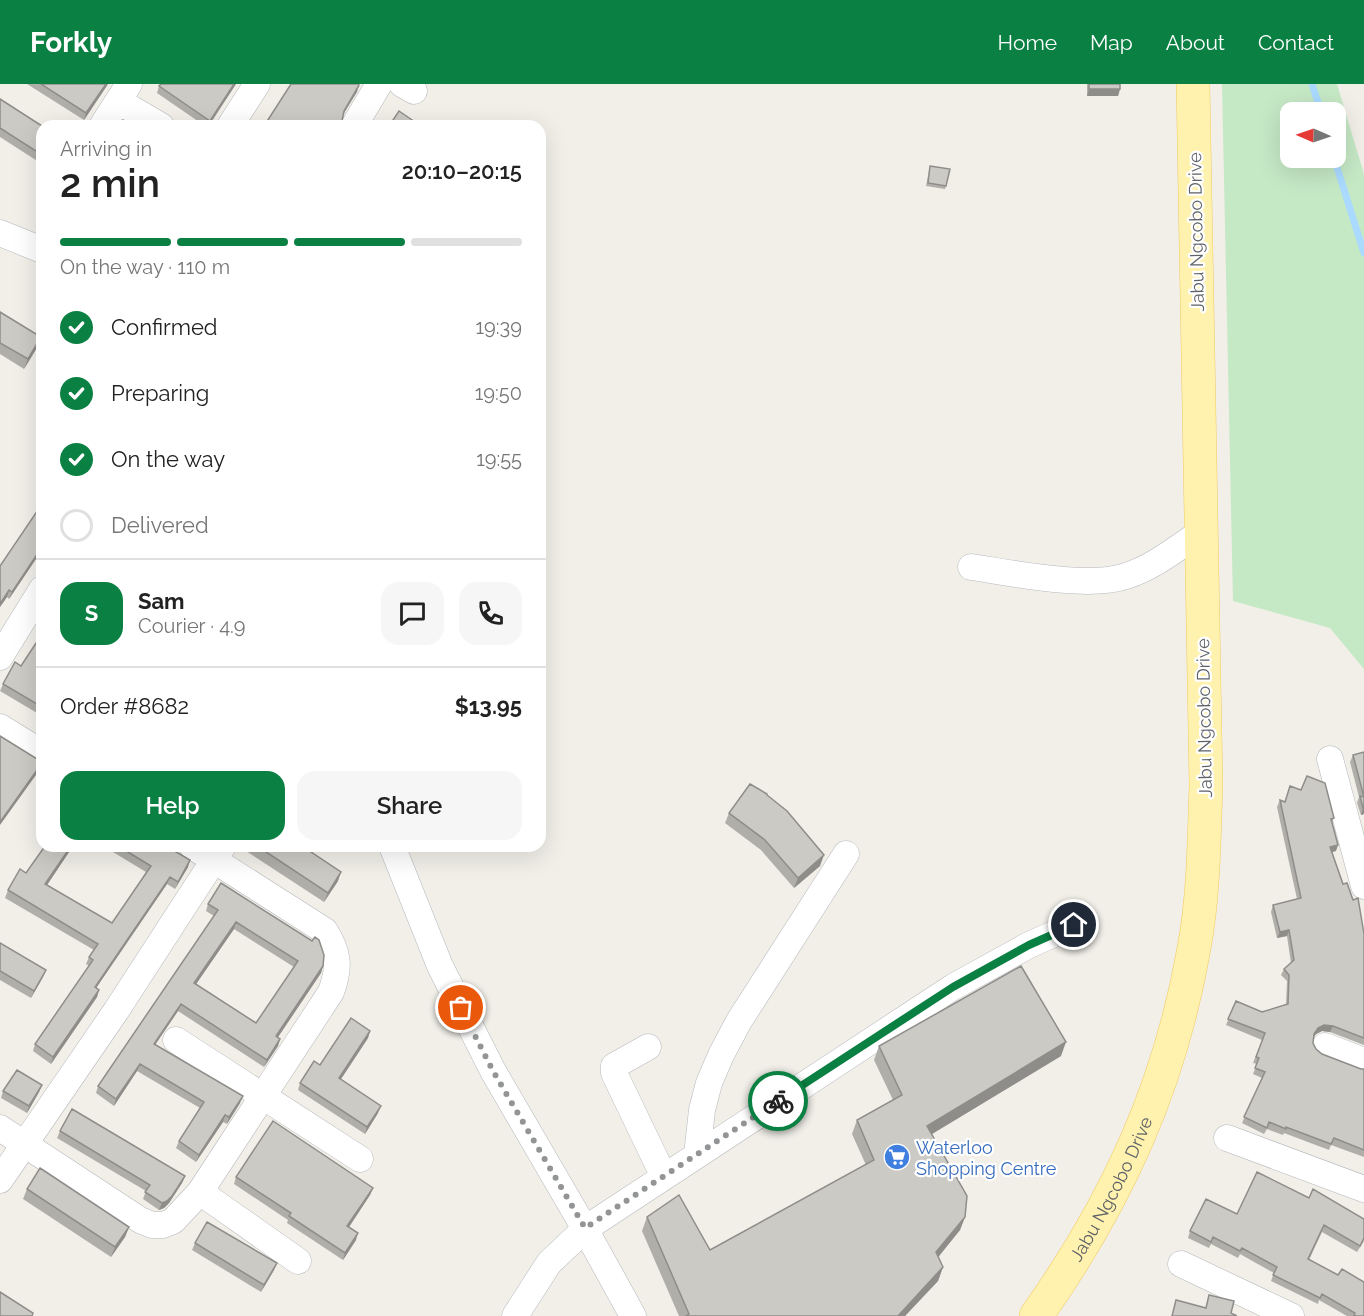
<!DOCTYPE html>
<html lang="en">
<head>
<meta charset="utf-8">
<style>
	:root { --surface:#fff; --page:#f6f6f6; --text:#222; --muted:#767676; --line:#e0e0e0; --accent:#0b8043 }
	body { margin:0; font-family:Raleway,sans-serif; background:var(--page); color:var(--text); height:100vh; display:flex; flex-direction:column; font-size:22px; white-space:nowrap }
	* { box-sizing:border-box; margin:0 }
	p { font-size:20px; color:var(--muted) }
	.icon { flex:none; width:33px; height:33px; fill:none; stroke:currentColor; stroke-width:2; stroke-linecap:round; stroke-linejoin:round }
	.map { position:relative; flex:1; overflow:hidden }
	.sheet { position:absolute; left:36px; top:36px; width:510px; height:732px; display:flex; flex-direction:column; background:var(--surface); border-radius:18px; box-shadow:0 6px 24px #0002 }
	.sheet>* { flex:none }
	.needle { width:39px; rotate:272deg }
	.tools { position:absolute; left:1280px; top:18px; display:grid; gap:12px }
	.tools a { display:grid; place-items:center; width:66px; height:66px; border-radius:12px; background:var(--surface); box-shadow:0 6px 24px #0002; font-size:30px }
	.pin { position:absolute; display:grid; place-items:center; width:51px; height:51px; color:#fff; margin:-26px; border:3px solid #fff; border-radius:50%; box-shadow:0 2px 6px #0007 }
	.courier { position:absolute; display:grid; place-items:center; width:60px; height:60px; margin:-30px; border:4px solid #0b8043; border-radius:50%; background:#fff; color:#222; box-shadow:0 2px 8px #0007 }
	.summary em { font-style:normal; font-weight:600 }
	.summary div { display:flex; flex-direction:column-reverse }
	.summary { display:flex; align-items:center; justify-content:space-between; height:102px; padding:0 24px }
	h1 { font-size:39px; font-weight:600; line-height:45px }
	.bar { display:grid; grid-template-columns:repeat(4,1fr); gap:9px 6px; align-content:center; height:72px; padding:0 24px }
	.bar i { height:8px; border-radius:4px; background:var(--line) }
	.bar .active { background:var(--accent) }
	.bar p { grid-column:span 4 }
	.line { display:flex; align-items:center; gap:15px; padding:0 24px; border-top:2px solid var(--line) }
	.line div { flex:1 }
	.round { display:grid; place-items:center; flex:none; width:63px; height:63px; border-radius:18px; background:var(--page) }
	ol { padding:0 24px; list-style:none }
	li { display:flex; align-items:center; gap:18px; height:66px }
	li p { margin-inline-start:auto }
	li .icon { padding:6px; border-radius:50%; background:var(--accent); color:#fff; stroke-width:4 }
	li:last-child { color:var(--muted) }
	li i { width:33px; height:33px; border:3px solid var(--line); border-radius:50% }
	.button { display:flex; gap:12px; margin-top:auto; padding:12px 24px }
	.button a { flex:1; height:69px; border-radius:18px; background:var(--accent); color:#fff; font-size:24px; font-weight:600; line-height:69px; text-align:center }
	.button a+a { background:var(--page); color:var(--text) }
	header { display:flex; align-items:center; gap:36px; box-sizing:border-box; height:84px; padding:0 30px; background:var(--accent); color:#fff }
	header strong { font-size:28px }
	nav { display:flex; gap:33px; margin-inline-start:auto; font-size:21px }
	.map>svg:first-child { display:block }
</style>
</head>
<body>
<header>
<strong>Forkly</strong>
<nav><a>Home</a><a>Map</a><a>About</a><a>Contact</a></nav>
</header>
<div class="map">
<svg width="1364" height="1232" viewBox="0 0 1364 1232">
	<rect width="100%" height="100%" fill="#f1efe8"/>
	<path fill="#c5e8c5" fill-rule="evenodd" d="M1222,0H1337L1364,90V585L1330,544L1233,517ZM1290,28H1335V74H1290Z"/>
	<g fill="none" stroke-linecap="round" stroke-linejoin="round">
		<path stroke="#aadaff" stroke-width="7" d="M1312,0L1321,28
			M1334,74L1364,169"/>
		<g stroke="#b5b8bc" stroke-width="27">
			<path id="minor" d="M402,0L414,7
				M118,17L161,42
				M102,42L129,0
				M230,42L257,0
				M354,42L379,0
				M0,149L42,166
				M971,483C1012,489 1088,505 1126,492C1154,483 1177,464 1201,448
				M0,573L42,505
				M0,643L42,669
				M1330,675L1364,802
				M392,762L440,882L493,987L585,1145L633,1232
				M176,956L360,1075
				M1325,962L1364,977
				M648,963L614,982V989L664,1093
				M0,1044L140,1136L152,1141H163L173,1137L200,1108L331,908C340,884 339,869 325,847L192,762
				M1227,1054L1364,1105
				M697,1071L702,1026L709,999L721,971L739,937L846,770
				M0,1096L116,927L223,762
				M200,1108L298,1177
				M1181,1180L1291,1232
				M515,1232L549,1179L585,1145L953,903L1029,861L1074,841"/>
		</g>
		<g stroke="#f2c960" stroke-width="34">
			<g id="major">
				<path id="s1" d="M1036,1232C1117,1118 1170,1002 1194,864C1204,811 1204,755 1206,701L1193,0"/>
			</g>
		</g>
		<use href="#minor" stroke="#fff" stroke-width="26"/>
		<use href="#major" stroke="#fff2af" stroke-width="33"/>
	</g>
	<path fill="#afaea9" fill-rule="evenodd" d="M27,0H108L84,36Z
		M236,0L209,42H205L157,9L159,2Z
		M1087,0H1120V5L1118,12H1087Z
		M0,15L42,42V80L0,53Z
		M930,82L946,102L945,105L926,102Z
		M0,228L38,262L24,285L0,270Z
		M42,413V466L9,515L7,513L0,523L39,424L37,423Z
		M42,550V632L0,607L3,600L21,582Z
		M1364,668V730L1361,731L1357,719L1359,713L1350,678L1353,671Z
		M767,712L820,782L794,804L761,766L725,739L729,729Z
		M1280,716L1334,734L1332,739L1336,767L1332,768L1343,800L1364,850V961L1330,948L1322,947L1316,950L1313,954V959L1316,965L1322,970L1361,985H1364V1073L1331,1061L1329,1066L1284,1049L1283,1051L1267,1045L1264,1050L1242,1039L1262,994L1253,990L1257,980L1253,979L1262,956L1226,941L1236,917L1262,928L1286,921L1287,897L1281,891L1284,885L1291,879L1287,852L1277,854L1271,828L1273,821L1297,815L1277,723Z
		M73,762L47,801L112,839L146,788L103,762H166L188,783L175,805L167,800L96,904L99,906L97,913L51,980L33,967L35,960L89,882L86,880L89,873L94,866L5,814L8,806L26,789Z
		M248,762H302L338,797L324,818L246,767Z
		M208,820L323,882L321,889L278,953L280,955L278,962L264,983L178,927L155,960L240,1019L227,1040L223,1038L196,1078L176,1064L179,1057L200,1024L137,987L114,1022L96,1009L98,1002L214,832L206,827ZM234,845L294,883L256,939L196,900Z
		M0,859L46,886L43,893L31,914L0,896Z
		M370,947L368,954L341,995L378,1029L365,1050L298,1006L300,999L320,981Z
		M879,962L1061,972L932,1050L965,1133L960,1146L938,1173L943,1183L938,1197L905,1232H679L642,1147L647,1133L710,1166L866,1081L852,1050L857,1036L893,1016L874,976Z
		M42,1001L39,1008L27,1029L1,1014L3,1007Z
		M60,1047L185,1092L182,1099L169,1119L164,1124L159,1126L143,1115L146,1107L57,1054Z
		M1257,1088L1364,1157L1357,1168L1322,1148L1309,1176L1364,1232H1347L1319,1216L1318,1220L1271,1197L1274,1189L1240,1170L1238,1174L1211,1160L1209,1164L1188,1154L1190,1147L1237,1130Z
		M236,1093L373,1104L370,1111L349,1143L356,1156L343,1176L287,1139L288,1136L234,1100Z
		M27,1105L129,1143L125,1153L111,1173L23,1115Z
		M195,1159L274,1186L261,1208L192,1166Z"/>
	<path fill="#8f8d8a" d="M106,0H108L84,36L86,29Z
		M234,0H236L208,42L210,37Z
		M359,1L357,8L341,34L344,27Z
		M1089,5H1120L1118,12H1087Z
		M41,253L38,262L24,285L28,275Z
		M42,463V466L9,515L12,508Z
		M9,506L7,513L0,523V520Z
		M42,679L41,684L0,741V738Z
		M1363,724H1364V730L1361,731Z
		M1338,761L1336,767L1328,769L1330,763Z
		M71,762H73L43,807L45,800Z
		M824,771L820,782L794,804L798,794Z
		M190,776L188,783L175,805L178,798Z
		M341,788L338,797L324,818L328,809Z
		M170,793L167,800L92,910L95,903Z
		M236,838L234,845L192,906L194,899Z
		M1289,846L1287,852L1277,854L1280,848Z
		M323,882L321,889L274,959L276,952Z
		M46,886L43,893L31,914L34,907Z
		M99,906L97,913L51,980L53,973Z
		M181,920L178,927L151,967L154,960Z
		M1324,941L1333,942L1330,948L1322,947L1316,950L1311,956L1314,950L1318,944Z
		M370,947L368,954L337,1001L339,994Z
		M280,955L278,962L264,983L267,976Z
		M1066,958L1061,972L922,1056L927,1042Z
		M140,980L137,987L114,1022L116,1015Z
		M42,1001L39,1008L27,1029L29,1022Z
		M243,1012L240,1019L227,1040L229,1033Z
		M381,1022L378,1029L365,1050L367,1043Z
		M225,1031L223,1038L196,1078L199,1071Z
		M185,1092L182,1099L169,1119L164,1124L159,1126L162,1119Z
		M373,1104L370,1111L345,1149L347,1142Z
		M965,1133L960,1146L931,1182L936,1168Z
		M129,1143L125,1153L111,1173L115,1163Z
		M358,1149L356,1156L343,1176L345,1169Z
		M277,1179L274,1186L261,1208L264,1201Z
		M943,1183L938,1197L905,1232H898Z"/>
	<path fill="#cccac5" stroke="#8f8d8a" stroke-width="1.5" fill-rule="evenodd" d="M41,0H106L86,29Z
		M161,0H234L210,37L159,2Z
		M291,0H358L359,1L344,27L342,37L339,42H264Z
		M1089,0H1120V5H1089Z
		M0,15L42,42V71L0,44Z
		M399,27L418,40L416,42H389Z
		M930,82L950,85L946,102L928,99Z
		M0,228L41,253L28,275L0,259Z
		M42,420V463L12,508L9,506L0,520V482Z
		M42,550V623L3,600L15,578L21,582Z
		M0,652L37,675L42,676V679L0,738Z
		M1364,668V713L1353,671Z
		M1307,692L1325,699L1334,734L1331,735L1338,761L1330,763L1343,800L1347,799L1353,816L1358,814L1364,850V954L1333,942L1324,941L1318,944L1314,950L1313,959L1316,965L1322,970L1361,985H1364V1066L1334,1054L1331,1060L1286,1043V1045L1269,1038L1267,1044L1244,1033L1265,988L1255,984L1259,974L1256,973L1265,949L1228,935L1236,917L1262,928L1288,920L1289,891L1284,885L1294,876L1289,846L1280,848L1273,821L1301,814L1280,716L1285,718L1290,702L1301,706Z
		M750,700L767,710V711L787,727L824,771L798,794L765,756L729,729Z
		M1360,712L1364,713V724H1363Z
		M45,762H71L45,800L112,839L151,782L118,762H166L190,776L178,798L170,793L95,903L99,906L53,973L35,960L93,876L89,873L98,860L8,806L20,785L26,789Z
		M257,762H302L341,788L328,809Z
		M221,799L312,857L315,853L319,856L324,871L323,882L276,952L280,955L267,976L181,920L154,960L243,1012L229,1033L225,1031L199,1071L179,1057L204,1018L140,980L116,1015L98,1002L218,826L208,820ZM236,838L298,877L256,939L194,899Z
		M0,859L46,886L34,907L0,887Z
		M1021,882L1066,958L927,1042L967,1112L965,1133L936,1168L943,1183L898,1232H686L689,1230L647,1133L679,1111L710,1166L874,1076L857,1036L902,1011L879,962Z
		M351,934L370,947L339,994L381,1022L367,1043L300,999L314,977L320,981Z
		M17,986L42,1001L29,1022L3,1007Z
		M72,1025L185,1092L172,1112L167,1117L162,1119L145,1108L150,1101L60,1047Z
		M273,1037L373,1104L347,1142L358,1149L345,1169L289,1132L291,1129L236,1093Z
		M40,1084L129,1143L115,1163L27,1105Z
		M1257,1088L1309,1114L1313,1105L1364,1135V1154L1360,1162L1324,1141L1308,1175L1338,1191L1342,1185L1364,1198V1232H1356L1354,1231L1355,1229L1322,1210L1320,1214L1273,1191L1277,1183L1242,1164L1240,1167L1213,1153L1211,1158L1190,1147L1206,1115L1237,1130Z
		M207,1138L277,1179L264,1201L195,1159Z
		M0,1208L33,1229L32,1232H0Z
		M1209,1211L1234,1217L1231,1229L1237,1232H1172L1176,1216L1206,1224Z"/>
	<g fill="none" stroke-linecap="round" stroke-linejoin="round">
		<path stroke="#929495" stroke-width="6" stroke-dasharray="0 10.8" d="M461,924L493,987L585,1144L778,1017"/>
		<path stroke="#0b8043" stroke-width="8" d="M778,1017L953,903L1029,861L1074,841"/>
	</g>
	<defs>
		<g id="supermarket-disc" transform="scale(1.35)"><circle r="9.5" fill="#3f7fe0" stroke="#fff"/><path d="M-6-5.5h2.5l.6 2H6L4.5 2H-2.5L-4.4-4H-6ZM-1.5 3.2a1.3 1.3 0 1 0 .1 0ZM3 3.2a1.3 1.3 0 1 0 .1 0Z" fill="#fff"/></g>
	</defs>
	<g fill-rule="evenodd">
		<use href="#supermarket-disc" x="897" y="1073"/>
	</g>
	<g text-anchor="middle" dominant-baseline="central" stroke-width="4.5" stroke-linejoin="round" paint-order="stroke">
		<g font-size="18" fill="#5f6368" stroke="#fff">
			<text transform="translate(1196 148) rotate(-91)">Jabu Ngcobo Drive</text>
			<text transform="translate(1204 634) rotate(-91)">Jabu Ngcobo Drive</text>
			<text stroke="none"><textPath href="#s1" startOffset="148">Jabu Ngcobo Drive</textPath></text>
		</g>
		<g font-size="18" fill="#366cbe" stroke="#fff" text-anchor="start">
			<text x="916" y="1063">Waterloo<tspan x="916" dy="21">Shopping Centre</tspan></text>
		</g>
	</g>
</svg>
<div class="tools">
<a><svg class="needle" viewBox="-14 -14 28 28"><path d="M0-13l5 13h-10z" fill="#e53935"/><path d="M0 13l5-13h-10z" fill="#767676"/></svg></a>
</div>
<div class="pin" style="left:461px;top:924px;background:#ea580c"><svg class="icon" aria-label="bag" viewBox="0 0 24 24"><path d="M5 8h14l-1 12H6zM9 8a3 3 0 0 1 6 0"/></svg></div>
<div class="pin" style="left:1074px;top:841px;background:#1f2937"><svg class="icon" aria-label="home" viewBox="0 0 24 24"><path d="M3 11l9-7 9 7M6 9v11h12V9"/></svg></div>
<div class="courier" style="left:778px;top:1017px"><svg class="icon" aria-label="bike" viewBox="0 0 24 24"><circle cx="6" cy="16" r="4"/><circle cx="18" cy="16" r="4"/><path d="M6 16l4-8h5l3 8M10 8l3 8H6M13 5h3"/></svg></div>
<section class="sheet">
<div class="summary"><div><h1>2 min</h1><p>Arriving in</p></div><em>20:10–20:15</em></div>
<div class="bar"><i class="active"></i><i class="active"></i><i class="active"></i><i></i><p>On the way · 110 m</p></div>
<ol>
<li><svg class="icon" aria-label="check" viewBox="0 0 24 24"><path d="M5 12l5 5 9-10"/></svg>Confirmed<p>19:39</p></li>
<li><svg class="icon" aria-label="check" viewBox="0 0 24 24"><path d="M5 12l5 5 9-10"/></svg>Preparing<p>19:50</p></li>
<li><svg class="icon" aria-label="check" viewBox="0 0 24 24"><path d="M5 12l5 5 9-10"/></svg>On the way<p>19:55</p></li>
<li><i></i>Delivered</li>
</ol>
<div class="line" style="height:108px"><b class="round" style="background:var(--accent);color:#fff">S</b><div><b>Sam</b><p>Courier · 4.9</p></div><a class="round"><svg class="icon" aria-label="chat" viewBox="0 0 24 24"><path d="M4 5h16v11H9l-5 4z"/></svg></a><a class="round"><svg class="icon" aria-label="phone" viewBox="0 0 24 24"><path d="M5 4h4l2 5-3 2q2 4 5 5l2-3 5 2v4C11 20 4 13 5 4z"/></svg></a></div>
<div class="line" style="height:78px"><div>Order #8682</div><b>$13.95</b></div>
<div class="button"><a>Help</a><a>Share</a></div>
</section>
</div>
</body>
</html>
